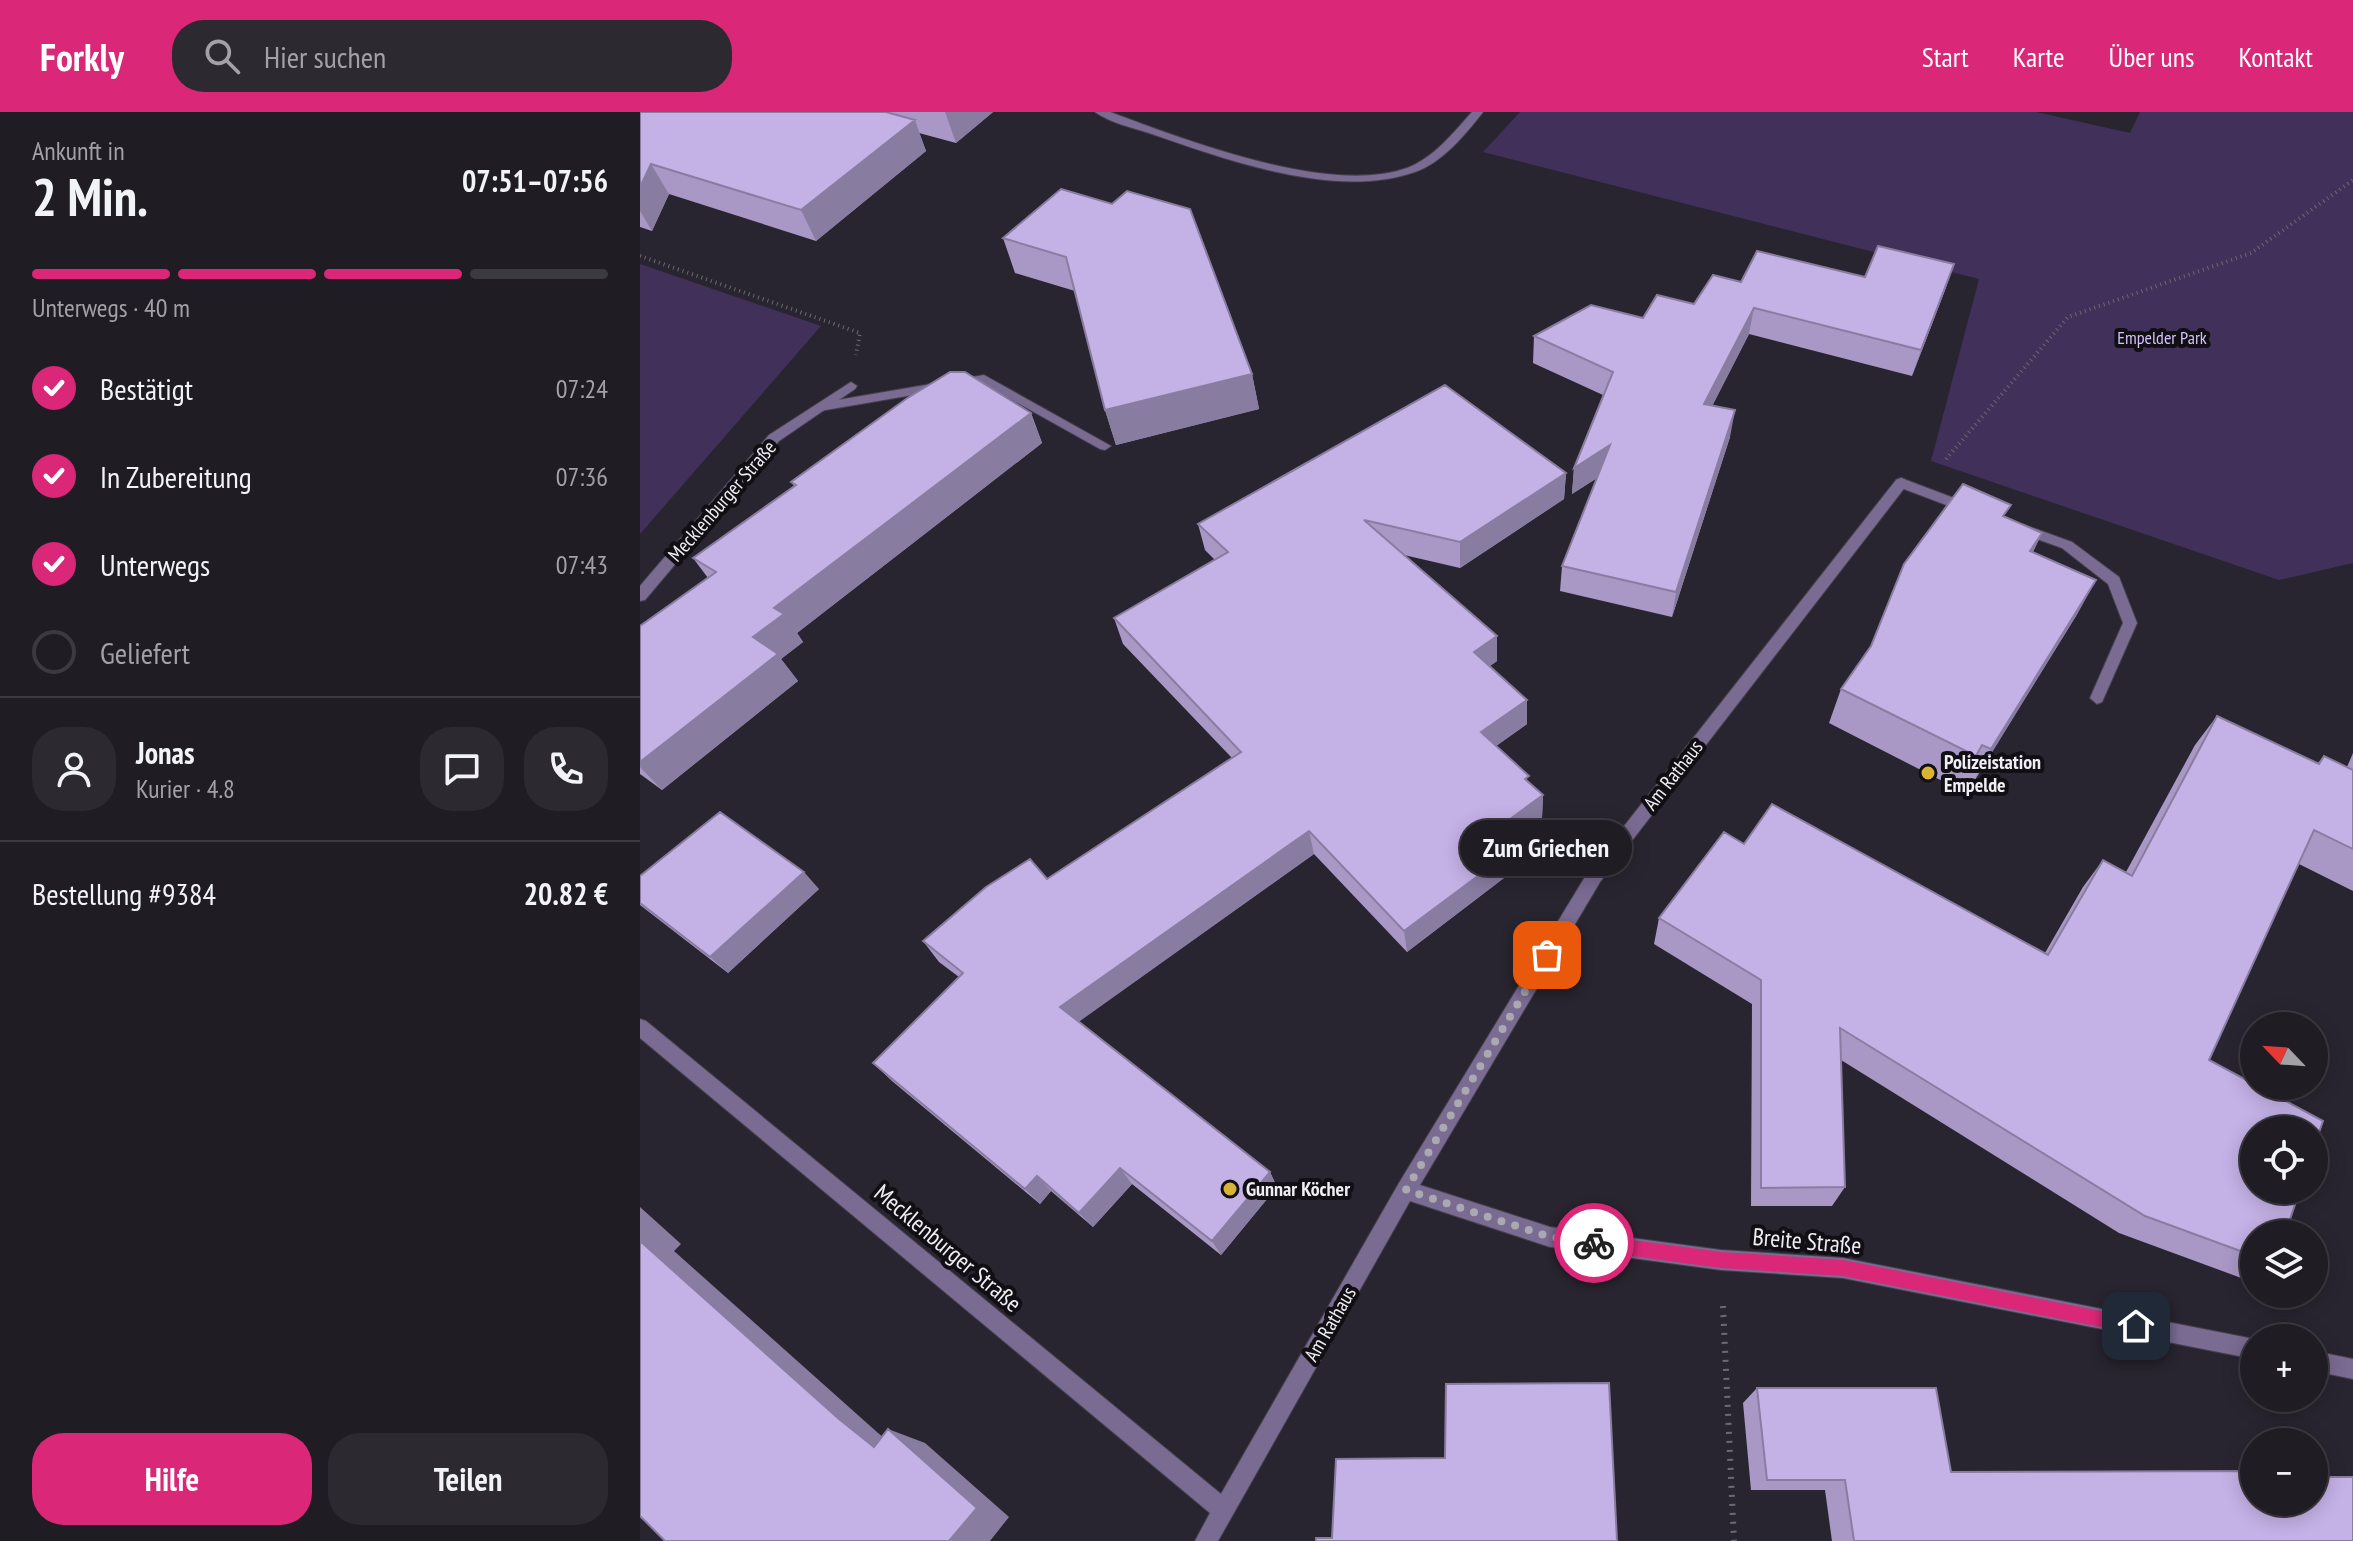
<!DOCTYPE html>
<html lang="de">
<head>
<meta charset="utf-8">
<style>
	:root { --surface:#1f1c24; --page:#2c2931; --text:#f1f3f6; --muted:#a1a1a6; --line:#3c3a41; --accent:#db2777 }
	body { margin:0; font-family:"PT Sans Narrow",sans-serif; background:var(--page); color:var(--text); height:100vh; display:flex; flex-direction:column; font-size:30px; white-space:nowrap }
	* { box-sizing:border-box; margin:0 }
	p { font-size:26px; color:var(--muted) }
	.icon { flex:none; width:44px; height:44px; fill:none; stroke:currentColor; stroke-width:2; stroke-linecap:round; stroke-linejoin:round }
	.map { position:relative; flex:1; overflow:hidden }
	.sheet { display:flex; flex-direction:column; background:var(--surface); width:640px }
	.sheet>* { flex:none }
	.needle { width:52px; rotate:295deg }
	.buttons { position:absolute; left:1600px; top:900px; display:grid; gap:16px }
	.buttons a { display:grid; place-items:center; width:88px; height:88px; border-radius:50%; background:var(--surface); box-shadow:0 4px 20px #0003,0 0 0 2px var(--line); font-size:40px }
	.pin { position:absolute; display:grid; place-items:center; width:68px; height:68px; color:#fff; margin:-34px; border-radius:16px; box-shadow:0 4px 12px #0006 }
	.courier { position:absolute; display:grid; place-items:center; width:80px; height:80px; margin:-40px; border:6px solid #db2777; border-radius:50%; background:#fff; color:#222; box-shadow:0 2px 10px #0007 }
	.bubble { position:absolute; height:56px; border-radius:28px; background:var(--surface); box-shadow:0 4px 20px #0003,0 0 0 2px var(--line); font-size:26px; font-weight:700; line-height:56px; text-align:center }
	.headline em { font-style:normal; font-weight:700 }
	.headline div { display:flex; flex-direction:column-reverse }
	.headline { display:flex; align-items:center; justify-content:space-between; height:136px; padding:0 32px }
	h1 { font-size:52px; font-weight:700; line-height:60px }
	.bar { display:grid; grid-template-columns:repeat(4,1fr); gap:12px 8px; align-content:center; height:96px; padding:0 32px }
	.bar i { height:10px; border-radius:6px; background:var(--line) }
	.bar .selected { background:var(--accent) }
	.bar p { grid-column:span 4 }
	.line { display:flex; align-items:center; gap:20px; padding:0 32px; border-top:2px solid var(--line) }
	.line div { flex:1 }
	.round { display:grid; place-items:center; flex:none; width:84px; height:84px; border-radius:32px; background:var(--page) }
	ol { padding:0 32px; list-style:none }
	li { display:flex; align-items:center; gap:24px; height:88px }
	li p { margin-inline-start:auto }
	li .icon { padding:8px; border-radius:50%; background:var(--accent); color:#fff; stroke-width:4 }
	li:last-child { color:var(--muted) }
	li i { width:44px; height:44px; border:4px solid var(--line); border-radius:50% }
	.button { display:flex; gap:16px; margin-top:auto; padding:16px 32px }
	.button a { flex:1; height:92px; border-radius:32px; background:var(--accent); color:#fff; font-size:32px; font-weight:700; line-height:92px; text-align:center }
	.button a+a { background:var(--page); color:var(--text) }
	header { display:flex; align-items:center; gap:48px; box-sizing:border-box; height:112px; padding:0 40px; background:var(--accent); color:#fff }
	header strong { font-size:38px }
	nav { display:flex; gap:44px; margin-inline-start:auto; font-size:28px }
	.search { width:560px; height:72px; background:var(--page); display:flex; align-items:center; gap:20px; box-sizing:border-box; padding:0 28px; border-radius:32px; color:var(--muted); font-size:30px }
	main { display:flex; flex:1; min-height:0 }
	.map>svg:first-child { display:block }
</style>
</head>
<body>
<header>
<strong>Forkly</strong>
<div class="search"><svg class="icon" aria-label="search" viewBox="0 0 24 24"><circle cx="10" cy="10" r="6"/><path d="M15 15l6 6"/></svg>Hier suchen</div>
<nav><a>Start</a><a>Karte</a><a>Über uns</a><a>Kontakt</a></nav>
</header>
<main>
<section class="sheet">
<div class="headline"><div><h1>2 Min.</h1><p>Ankunft in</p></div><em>07:51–07:56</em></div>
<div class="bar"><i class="selected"></i><i class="selected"></i><i class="selected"></i><i></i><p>Unterwegs · 40 m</p></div>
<ol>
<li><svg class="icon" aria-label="check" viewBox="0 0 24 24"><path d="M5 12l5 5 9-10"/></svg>Bestätigt<p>07:24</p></li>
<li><svg class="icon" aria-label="check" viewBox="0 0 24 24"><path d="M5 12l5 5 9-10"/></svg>In Zubereitung<p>07:36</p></li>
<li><svg class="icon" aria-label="check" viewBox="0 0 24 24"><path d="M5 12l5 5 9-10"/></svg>Unterwegs<p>07:43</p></li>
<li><i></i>Geliefert</li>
</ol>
<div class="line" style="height:144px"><a class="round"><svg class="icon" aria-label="person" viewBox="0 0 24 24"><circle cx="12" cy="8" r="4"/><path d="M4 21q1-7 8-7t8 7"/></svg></a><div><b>Jonas</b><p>Kurier · 4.8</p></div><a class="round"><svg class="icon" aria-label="chat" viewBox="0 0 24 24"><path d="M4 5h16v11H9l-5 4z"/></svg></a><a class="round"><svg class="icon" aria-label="phone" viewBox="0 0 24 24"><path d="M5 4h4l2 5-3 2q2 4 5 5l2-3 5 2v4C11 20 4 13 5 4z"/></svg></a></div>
<div class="line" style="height:104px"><div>Bestellung #9384</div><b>20.82 €</b></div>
<div class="button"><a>Hilfe</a><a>Teilen</a></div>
</section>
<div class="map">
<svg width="1713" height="1429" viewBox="0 0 1713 1429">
	<rect width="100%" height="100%" fill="#292530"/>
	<path fill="#413059" d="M880,0H1396L1490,21L1500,0H1713V451L1639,468L1291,349L1339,167L843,40Z
		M0,152L181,214L0,422Z"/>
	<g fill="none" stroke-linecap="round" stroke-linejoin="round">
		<g stroke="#45414c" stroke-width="2">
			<path id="lane" d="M344,263L471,334L465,338L460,337L342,271L180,299L174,295L180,291Z
				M1261,366L1335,394L1337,397L1330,402L1256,374V368Z
				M1382,412L1432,430L1479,465L1497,511L1462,590L1457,592L1450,586L1483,511L1468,472L1422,436L1377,420L1375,417Z"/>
		</g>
		<g stroke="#45414c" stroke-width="2">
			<path id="street" d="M455,0H470C546,28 689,84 767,56C794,46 814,20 832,0H843C826,22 802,51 775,60C696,88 587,48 512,22C494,16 470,11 455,0Z
				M211,270L217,274L215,277L139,329L5,488L0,489V474L129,323Z
				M1261,366L1266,368V374L960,770L780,1073L910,1115L1081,1138L1203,1146L1614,1227V1247L1203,1166L1081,1158L910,1135L770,1089L578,1429H555L570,1401L0,926V907L6,909L581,1382L759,1071L948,760L1256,368Z
				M1674,1239L1713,1247V1267L1674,1259Z"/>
		</g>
		<path stroke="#6c6972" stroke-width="4" stroke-dasharray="1 4" stroke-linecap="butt" d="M0,144L220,221L216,243
			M1306,347L1428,205L1611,141L1713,68"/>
		<path stroke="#6c6972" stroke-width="6" stroke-dasharray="2 7" stroke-linecap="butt" d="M1083,1194L1094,1429"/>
		<use href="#lane" fill="#7a6b92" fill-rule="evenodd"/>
		<use href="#street" fill="#7a6b92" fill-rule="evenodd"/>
	</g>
	<path fill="#a998c6" d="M0,0H353L316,31L279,21L286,39L176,129L29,82L12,119L0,115Z
		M421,77L612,262L619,297L476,333L465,298L435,179L375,161L363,126Z
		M1314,152L1305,178L1272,264L1109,222L1072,294L1090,325L1032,505L920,479L922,454L957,366L932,382L934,356L963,283L893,251L894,224L1003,206L1054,192L1101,170L1225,165Z
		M391,301L402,331L157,521L163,530L141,547L158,569L22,678L0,662V514L68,466L53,446L154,374L151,370Z
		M926,361L924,387L820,456L764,443L857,524V549L850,554L887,588V612L856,634L889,670L903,683L902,706L872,728L877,756L767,840L674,742L439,909L630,1060L637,1075L581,1143L492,1072L453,1115L411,1079L400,1092L252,969L233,951L319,865L299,850L283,829L407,767L592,646L483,532L474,506L575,448L565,438L558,412Z
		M1365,405L1402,421L1393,440L1456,468L1436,504L1333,671L1324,667L1318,677L1189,611L1201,577Z
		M1577,604L1678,651L1684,644L1707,655L1713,641V779L1659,752L1569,948L1614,1122V1162L1604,1167L1479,1121L1201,948L1205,1075L1192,1094H1111L1112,892L1014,832L1019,806L1104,732L1405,841L1443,775L1463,748L1486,760L1555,633Z
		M0,764L179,777L88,861L0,793Z
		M1117,1276L1311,1360L1713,1429H1192L1185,1378H1111L1103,1291Z"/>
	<path fill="#897ca1" d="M305,0H353L316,31Z
		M275,8L286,39L176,129L161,98Z
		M11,52L29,82L12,119L0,99V75Z
		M1314,152L1305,178L1272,264L1281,238Z
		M1114,196L1109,222L1060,318L1064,292Z
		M612,262L619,297L476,333L465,298Z
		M1095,298L1090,325L1032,505L1036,480Z
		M391,301L402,331L157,521L163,530L141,547L158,569L22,678L0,655V650L113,525L134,496Z
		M970,333L968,359L932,382L934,356Z
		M926,361L924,387L820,456V430Z
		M1402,421L1384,458L1390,439Z
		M1456,468L1436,504L1333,671L1351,637Z
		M857,524V549L834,565V540Z
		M887,588V612L842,644L841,620Z
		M903,683L902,706L858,738L859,715Z
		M669,719L674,742L433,914L420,895Z
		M878,734L877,756L767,840L764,819Z
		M164,760L179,777L88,861L70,845Z
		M480,1056L492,1072L453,1115L439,1101Z
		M630,1060L637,1075L581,1143L572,1129Z
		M397,1064L411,1079L400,1092L385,1077Z
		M0,1095L41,1132L34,1139L238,1321L272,1348L234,1335L199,1307L0,1129Z
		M248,1317L285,1331L369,1405L350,1429H309Z"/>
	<path fill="#c4b1e6" stroke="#897ca1" stroke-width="2" d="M0,0H246L275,8L161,98L11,52L0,75Z
		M421,77L472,92L487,79L550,97L612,262L465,298L426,145L363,126Z
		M1238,134L1314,152L1281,238L1114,196L1064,292L1095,298L1036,480L922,454L970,333L934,356L973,260L894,224L951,193L1003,206L1017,183L1054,192L1073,163L1101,170L1117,139L1225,165Z
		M310,260H325L391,301L134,496L144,502L113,525L138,542L0,650V514L76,460L53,446L156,373L151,370L266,287Z
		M805,273L926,361L820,430L724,408L857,524L834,540L887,588L841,620L889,664L885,667L903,683L859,715L878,734L764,819L669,719L420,895L630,1060L572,1129L480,1056L439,1101L397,1064L385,1077L233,951L323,861L283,829L346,775L390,747L407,767L601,640L474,506L588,440L558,412Z
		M1323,372L1371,393L1363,404L1402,421L1390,439L1456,468L1351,637L1342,633L1336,644L1201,577L1231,534L1264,452Z
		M1577,604L1679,652L1684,644L1713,658V737L1674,718L1569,948L1614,972V974H1618L1683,1009L1674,1035V1018H1614V1078H1660L1645,1122H1614V1144L1505,1104L1200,916L1205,1075L1121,1076V868L1019,806L1084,720L1104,732L1132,692L1408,843L1463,748L1492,764Z
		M80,700L164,760L70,845L0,791V764Z
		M0,1129L199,1307L234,1335L248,1317L337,1396L309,1429H25L0,1404Z
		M969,1271L977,1429H676V1426H692L696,1347L805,1346L806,1272Z
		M1117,1276H1296L1311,1360L1614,1359V1390H1674V1365H1713V1429H1214L1205,1368H1127Z"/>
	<path fill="#db2777" d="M954,1123L1081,1140L1203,1148L1496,1206L1505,1214L1496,1222L1203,1164L1081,1156L954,1139L946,1131Z"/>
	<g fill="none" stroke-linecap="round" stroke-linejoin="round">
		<path stroke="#aaa8b0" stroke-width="8" stroke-dasharray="0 14.4" d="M907,843L766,1078L910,1125L954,1131"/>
	</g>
	<g fill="#d9b334" stroke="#110f14" stroke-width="3">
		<circle cx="1288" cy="661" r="8"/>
		<circle cx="590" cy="1077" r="8"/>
	</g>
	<g text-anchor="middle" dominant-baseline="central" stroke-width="8" stroke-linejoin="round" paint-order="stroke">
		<g font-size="18" fill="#d5bffb" stroke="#110f14">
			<text x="1522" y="225">Empelder Park</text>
		</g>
		<g font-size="20" fill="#f0eef5" stroke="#110f14">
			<text transform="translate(82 389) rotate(-49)">Mecklenburger Straße</text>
			<text transform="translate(1033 663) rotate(-52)">Am Rathaus</text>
			<text transform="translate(690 1212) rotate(-60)">Am Rathaus</text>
		</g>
		<g font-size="20" font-weight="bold" fill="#f0eef5" stroke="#110f14" text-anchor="start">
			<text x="1304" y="650">Polizeistation<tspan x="1304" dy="23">Empelde</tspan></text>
			<text x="606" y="1077">Gunnar Köcher</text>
		</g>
		<g font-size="24" fill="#f0eef5" stroke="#110f14">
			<text transform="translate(1167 1129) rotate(5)">Breite Straße</text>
			<text transform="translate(308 1136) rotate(40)">Mecklenburger Straße</text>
		</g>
	</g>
</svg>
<div class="buttons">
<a><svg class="needle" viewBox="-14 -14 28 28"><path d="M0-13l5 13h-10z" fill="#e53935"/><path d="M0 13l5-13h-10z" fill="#a1a1a6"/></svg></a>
<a><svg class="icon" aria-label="locate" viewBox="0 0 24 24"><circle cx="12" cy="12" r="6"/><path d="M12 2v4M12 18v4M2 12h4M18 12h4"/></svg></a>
<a><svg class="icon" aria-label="layers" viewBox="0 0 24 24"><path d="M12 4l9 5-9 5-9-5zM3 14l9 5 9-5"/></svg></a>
<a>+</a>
<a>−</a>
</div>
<div class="pin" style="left:907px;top:843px;background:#ea580c"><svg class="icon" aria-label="bag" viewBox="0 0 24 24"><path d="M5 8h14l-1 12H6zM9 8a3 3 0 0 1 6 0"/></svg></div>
<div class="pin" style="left:1496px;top:1214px;background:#1f2937"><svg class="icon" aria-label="home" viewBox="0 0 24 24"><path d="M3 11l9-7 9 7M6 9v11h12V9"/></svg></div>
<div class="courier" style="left:954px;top:1131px"><svg class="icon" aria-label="bike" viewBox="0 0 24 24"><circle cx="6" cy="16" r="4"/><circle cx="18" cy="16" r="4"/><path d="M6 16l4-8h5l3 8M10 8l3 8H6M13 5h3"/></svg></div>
<div class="bubble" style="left:820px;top:708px;width:172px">Zum Griechen</div>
</div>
</main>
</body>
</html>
